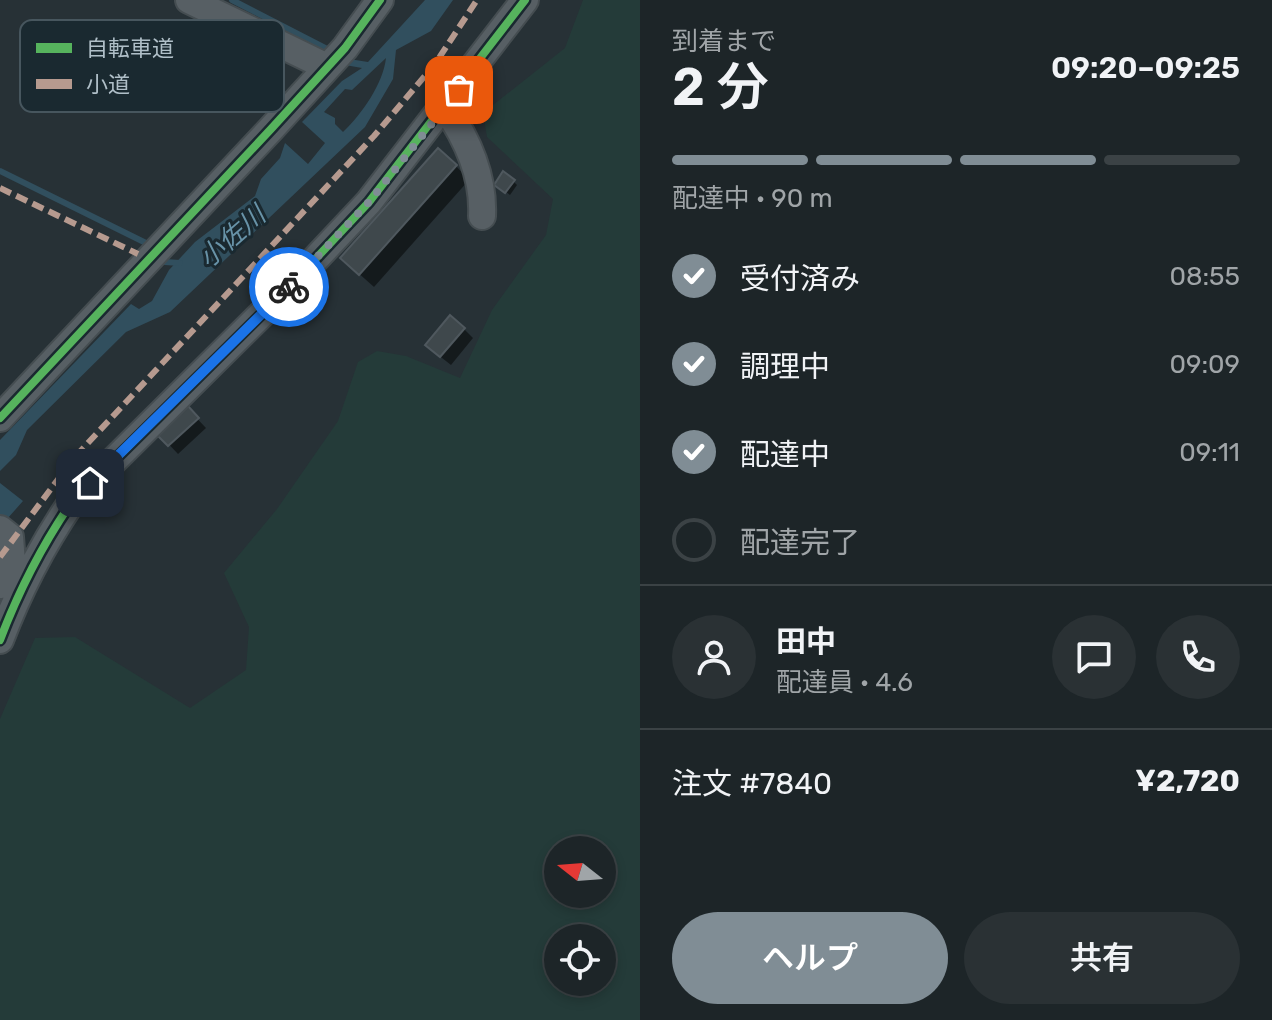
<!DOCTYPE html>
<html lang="ja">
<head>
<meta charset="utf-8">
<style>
	:root { --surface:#1d2528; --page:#2a3134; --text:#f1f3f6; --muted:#a0a5a8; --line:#3b4245; --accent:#808d95 }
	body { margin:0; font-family:Rubik,"Noto Sans JP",sans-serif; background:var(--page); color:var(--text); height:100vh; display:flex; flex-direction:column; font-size:30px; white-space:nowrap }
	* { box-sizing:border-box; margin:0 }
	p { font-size:26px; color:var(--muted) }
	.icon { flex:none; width:44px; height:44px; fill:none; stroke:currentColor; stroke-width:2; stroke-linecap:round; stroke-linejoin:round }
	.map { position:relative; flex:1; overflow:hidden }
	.sheet { display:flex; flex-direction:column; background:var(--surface); width:632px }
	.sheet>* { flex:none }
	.needle { width:52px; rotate:287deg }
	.fabs { position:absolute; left:544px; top:836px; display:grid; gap:16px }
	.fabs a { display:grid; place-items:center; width:72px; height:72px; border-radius:50%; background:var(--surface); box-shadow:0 4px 12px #0003,0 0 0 2px var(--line); font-size:40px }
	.pin { position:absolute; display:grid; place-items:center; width:68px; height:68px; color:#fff; margin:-34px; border-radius:16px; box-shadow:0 4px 12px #0006 }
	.courier { position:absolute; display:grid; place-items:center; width:80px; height:80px; margin:-40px; border:6px solid #1a73e8; border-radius:50%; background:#fff; color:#222; box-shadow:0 2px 10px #0007 }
	.head em { font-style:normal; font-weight:600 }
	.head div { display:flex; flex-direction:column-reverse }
	.head { display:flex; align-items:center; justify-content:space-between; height:136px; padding:0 32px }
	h1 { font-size:52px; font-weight:600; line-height:60px }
	.bar { display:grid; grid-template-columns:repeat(4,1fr); gap:12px 8px; align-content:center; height:96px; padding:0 32px }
	.bar i { height:10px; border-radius:6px; background:var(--line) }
	.bar .active { background:var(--accent) }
	.bar p { grid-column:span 4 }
	.line { display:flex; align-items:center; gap:20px; padding:0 32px; border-top:2px solid var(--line) }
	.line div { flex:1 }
	.round { display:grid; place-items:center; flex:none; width:84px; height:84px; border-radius:42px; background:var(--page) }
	ol { padding:0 32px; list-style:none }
	li { display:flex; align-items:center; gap:24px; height:88px }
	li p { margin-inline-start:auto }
	li .icon { padding:8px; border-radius:50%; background:var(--accent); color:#fff; stroke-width:4 }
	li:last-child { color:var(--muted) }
	li i { width:44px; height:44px; border:4px solid var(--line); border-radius:50% }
	.action { display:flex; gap:16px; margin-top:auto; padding:16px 32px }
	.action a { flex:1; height:92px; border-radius:48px; background:var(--accent); color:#fff; font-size:32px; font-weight:600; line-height:92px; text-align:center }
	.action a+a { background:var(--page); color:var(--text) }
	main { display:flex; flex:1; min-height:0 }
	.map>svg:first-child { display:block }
</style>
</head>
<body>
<main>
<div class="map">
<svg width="640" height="1020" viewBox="0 0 640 1020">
	<rect width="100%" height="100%" fill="#273136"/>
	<path fill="#243b39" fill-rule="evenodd" d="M583,0H640V1020H0V719L35,638L75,637L190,708L246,670L249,627L224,573L277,509L338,421L358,362L377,351L406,356L460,378L492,310L546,235L553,199L487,137L483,113L565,48ZM558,850H602V894H558ZM558,938H602V982H558Z"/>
	<path fill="#314f5e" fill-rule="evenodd" d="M425,0H453L431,31L396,50L393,79L365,127L170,312L126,332L27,430L16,455L0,471V440L131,304L139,309L152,301L169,270L195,242L255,196L261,179L280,158L285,143L308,164L325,143L302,122L342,81L362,68L345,65L349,59L368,62ZM386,58C383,84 362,114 343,132L335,124V118L324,112L345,89L352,90Z
		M0,483L23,501L0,527Z"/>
	<path fill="#0007" d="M456,166L469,180L374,287L356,271Z
		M513,181L517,185L510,195L501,188Z
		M464,329L473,338L451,365L437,354Z
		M188,409L206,428L178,454L160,435Z"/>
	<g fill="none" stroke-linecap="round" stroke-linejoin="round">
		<path stroke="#314f5e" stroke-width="6" d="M232,0L327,49
			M0,171L148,244
			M165,262L180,263"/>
	</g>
	<path fill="#3f484c" stroke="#4f585e" stroke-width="2" d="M438,148L457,165L359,275L340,258Z
		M503,171L515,180L505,193L494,185Z
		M450,315L465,328L440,357L425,345Z
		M188,406L199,418L168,446L157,435Z"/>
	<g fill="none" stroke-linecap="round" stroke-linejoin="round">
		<g stroke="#454d51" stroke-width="30">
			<path id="minor" d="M189,0L327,67
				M445,107C468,140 484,176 482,216
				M0,418L271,129L345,48L380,0
				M0,529L10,537L12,563L0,585
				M0,640C19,590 41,547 71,503L292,284L369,202L525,0"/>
		</g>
		<use href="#minor" stroke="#575f64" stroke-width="26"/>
		<path stroke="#b69a8f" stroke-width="6" stroke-dasharray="12 6" stroke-linecap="butt" d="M0,188L138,254
			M0,557L74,458L374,136L435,64L477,0"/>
		<g stroke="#1a2930" stroke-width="13">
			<path id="cycleway" d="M0,418L271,129L345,48L380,0
				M0,640C19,590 41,547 71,503L292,284L369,202L525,0"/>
		</g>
		<use href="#cycleway" stroke="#56b35d" stroke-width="8"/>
	</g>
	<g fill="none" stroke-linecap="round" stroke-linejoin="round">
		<path stroke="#808d95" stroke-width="8" stroke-dasharray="0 14.4" d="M289,287L369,202L459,90"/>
		<path stroke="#1a73e8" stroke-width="10" d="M90,483L289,287"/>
	</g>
	<g text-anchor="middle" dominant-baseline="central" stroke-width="6" stroke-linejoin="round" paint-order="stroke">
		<g font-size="26" font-style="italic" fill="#6893a8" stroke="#1a2930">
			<text transform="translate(232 237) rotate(-41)">小佐川</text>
		</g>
	</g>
	<rect x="20" y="20" width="264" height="92" rx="12" fill="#1a2930" stroke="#47565e" stroke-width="2"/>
	<rect x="36" y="43" width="36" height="10" fill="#56b35d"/>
	<rect x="36" y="79" width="36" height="10" fill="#b69a8f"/>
	<g font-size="22" fill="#b0bfc8">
		<text x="86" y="56">自転車道</text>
		<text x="86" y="92">小道</text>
	</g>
</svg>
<div class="fabs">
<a><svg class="needle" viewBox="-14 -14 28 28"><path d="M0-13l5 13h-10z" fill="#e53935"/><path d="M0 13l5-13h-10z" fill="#a0a5a8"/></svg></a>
<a><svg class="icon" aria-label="locate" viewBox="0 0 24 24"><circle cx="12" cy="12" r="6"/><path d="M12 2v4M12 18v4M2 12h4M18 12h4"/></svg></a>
</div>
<div class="pin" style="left:459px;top:90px;background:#ea580c"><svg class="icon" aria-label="bag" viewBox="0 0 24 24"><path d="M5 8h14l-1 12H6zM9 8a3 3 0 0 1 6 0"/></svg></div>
<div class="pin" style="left:90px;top:483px;background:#1f2937"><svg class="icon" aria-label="home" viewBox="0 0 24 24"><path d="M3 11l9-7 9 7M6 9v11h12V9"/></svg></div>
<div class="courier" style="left:289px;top:287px"><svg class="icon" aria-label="bike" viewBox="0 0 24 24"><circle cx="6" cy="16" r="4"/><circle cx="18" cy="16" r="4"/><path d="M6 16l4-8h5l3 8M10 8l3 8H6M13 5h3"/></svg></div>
</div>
<section class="sheet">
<div class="head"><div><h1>2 分</h1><p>到着まで</p></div><em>09:20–09:25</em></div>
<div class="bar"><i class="active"></i><i class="active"></i><i class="active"></i><i></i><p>配達中 · 90 m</p></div>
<ol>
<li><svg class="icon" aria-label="check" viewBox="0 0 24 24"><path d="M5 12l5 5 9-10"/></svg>受付済み<p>08:55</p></li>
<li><svg class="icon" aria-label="check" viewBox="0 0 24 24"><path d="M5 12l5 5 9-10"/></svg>調理中<p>09:09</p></li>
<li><svg class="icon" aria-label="check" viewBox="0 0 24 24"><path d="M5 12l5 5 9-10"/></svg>配達中<p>09:11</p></li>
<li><i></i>配達完了</li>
</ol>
<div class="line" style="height:144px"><a class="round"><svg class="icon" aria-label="person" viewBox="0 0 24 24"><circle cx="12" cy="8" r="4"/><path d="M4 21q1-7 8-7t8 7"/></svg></a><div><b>田中</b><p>配達員 · 4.6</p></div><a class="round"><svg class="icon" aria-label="chat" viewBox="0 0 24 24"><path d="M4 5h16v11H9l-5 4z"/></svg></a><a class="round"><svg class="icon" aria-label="phone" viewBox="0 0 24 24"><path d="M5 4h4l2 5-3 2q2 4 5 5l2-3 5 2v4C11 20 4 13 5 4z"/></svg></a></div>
<div class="line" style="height:104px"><div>注文 #7840</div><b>¥2,720</b></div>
<div class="action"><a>ヘルプ</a><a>共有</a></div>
</section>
</main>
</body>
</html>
